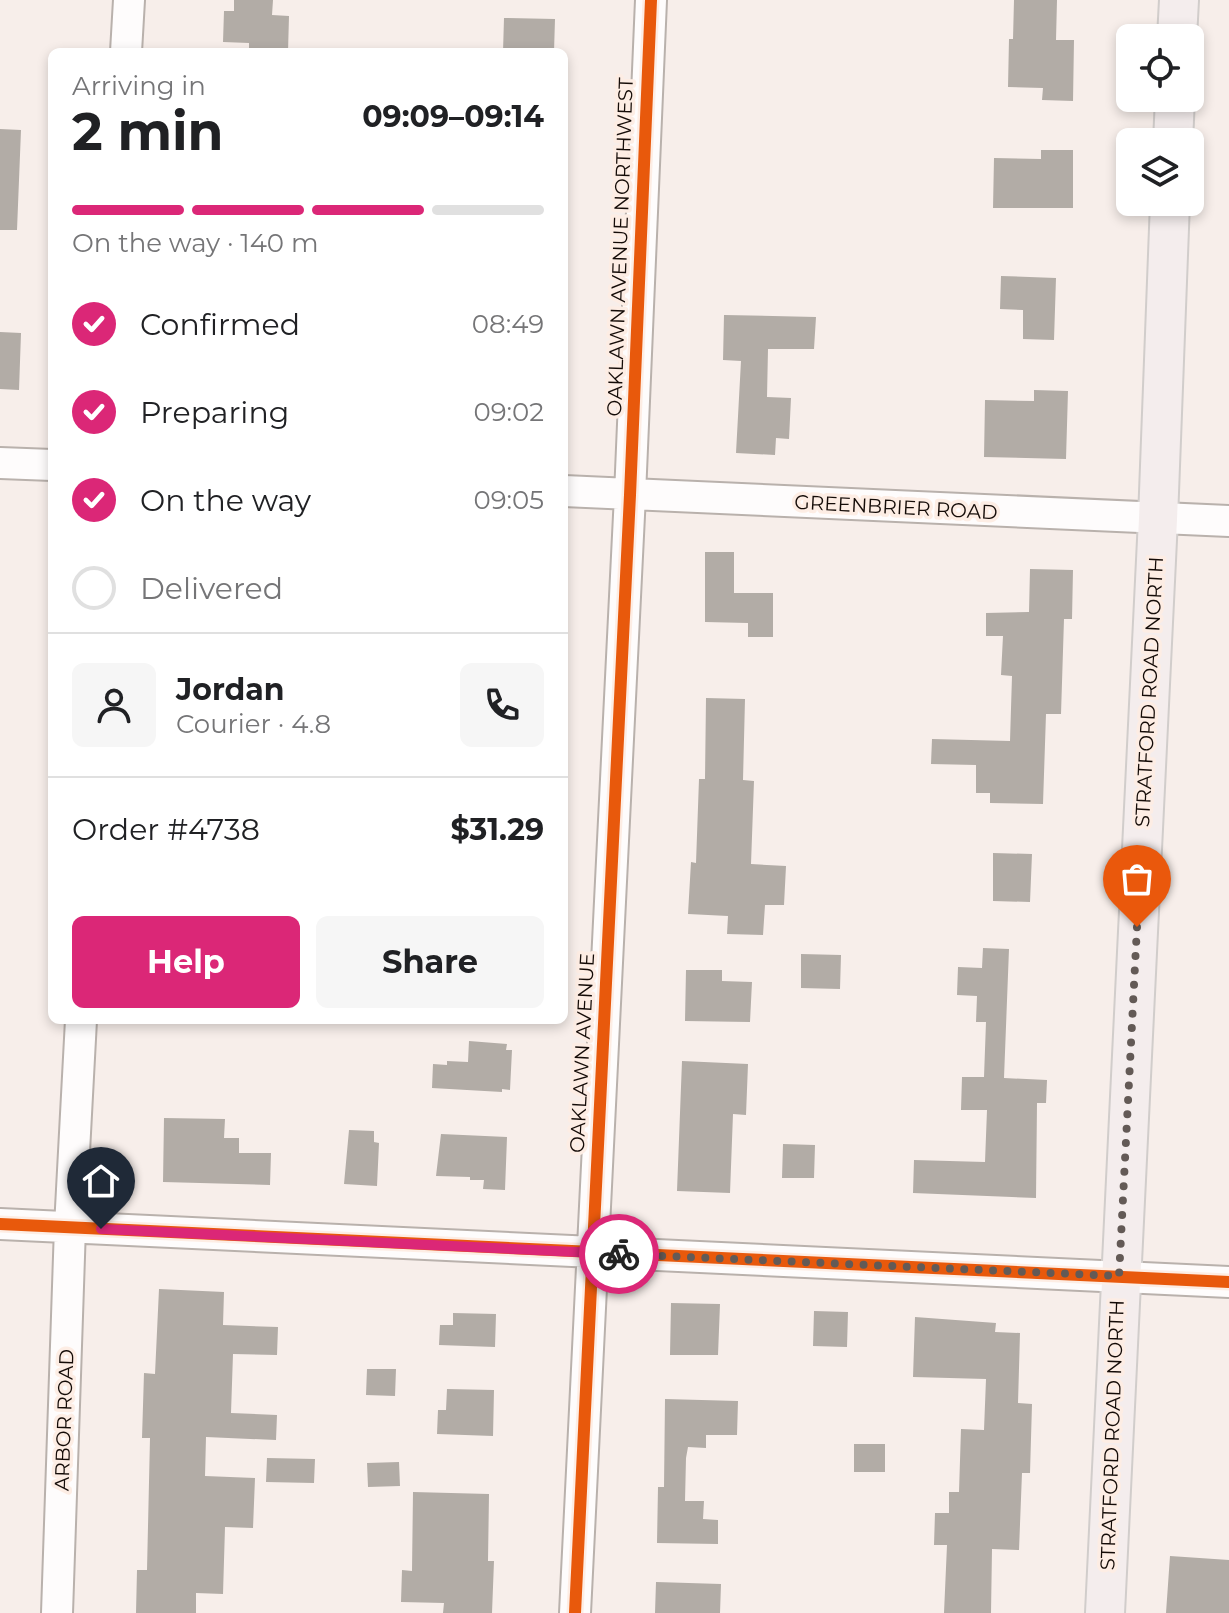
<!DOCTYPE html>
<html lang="en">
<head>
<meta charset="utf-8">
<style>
	:root { --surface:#fff; --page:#f6f6f6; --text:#202124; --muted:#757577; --line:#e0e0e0; --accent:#db2777 }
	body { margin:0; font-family:Montserrat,sans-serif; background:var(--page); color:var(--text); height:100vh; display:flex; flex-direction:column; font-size:30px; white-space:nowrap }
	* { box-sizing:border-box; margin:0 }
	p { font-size:26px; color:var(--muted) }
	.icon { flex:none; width:44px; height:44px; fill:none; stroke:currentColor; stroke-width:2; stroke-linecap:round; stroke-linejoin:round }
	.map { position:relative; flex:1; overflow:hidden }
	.sheet { position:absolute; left:48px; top:48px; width:520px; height:976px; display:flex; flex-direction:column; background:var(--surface); border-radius:12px; box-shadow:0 4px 12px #0003 }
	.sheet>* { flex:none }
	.fabs { position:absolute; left:1116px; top:24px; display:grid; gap:16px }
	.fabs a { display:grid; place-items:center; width:88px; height:88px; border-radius:12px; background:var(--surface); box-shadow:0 4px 12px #0003; font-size:40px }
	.pin { position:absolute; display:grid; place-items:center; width:68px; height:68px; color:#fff; margin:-82px -34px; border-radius:50% 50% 50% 0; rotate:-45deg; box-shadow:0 0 8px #0007 }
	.pin .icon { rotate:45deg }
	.courier { position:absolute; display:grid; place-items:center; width:80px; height:80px; margin:-40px; border:6px solid #db2777; border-radius:50%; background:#fff; color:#222; box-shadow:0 2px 10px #0007 }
	.headline em { font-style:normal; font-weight:700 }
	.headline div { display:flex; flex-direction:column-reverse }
	.headline { display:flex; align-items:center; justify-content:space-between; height:136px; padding:0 24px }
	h1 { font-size:52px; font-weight:700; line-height:60px }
	.bar { display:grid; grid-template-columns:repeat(4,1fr); gap:12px 8px; align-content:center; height:96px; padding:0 24px }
	.bar i { height:10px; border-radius:6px; background:var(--line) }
	.bar .current { background:var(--accent) }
	.bar p { grid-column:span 4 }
	.line { display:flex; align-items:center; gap:20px; padding:0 24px; border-top:2px solid var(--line) }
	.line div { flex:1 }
	.round { display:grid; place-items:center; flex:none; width:84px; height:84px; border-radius:12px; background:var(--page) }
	ol { padding:0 24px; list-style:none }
	li { display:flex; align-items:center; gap:24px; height:88px }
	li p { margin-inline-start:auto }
	li .icon { padding:8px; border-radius:50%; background:var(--accent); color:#fff; stroke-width:4 }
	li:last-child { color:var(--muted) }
	li i { width:44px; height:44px; border:4px solid var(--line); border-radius:50% }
	.button { display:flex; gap:16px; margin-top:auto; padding:16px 24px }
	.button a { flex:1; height:92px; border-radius:12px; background:var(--accent); color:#fff; font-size:32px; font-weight:700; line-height:92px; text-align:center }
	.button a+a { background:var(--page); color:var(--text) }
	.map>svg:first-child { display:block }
</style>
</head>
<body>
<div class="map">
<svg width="1229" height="1613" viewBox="0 0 1229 1613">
	<rect width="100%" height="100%" fill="#f7eeea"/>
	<path fill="#b2aca6" d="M234,0H273L272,15L289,16L288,52L249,50V43L223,42L224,11H234Z
		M1014,0H1057L1056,40H1074L1073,101L1042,100L1043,88L1008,87L1009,39H1013Z
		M504,18L555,19L554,52H503Z
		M0,129L21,130L17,230H0Z
		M1041,150H1073V208H993L994,158L1041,159Z
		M1001,276L1056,278L1054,340L1023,339V310L1000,309Z
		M724,315L816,317L814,349H768L767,397L791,398L789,439L776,438L775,455L736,453L741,361L723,360Z
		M0,332L21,333L19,390L0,389Z
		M1034,390L1068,391L1066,459L984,457L985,400L1034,401Z
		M705,552H734V593H773V637H748V623L705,622Z
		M1030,569L1073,570L1072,619H1064L1061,714H1046L1043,804L990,803V793H976V765L931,764L932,739L1010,741L1012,676L1001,675L1003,636H986V613L1029,612Z
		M706,698L745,699L743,780L754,781L751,864L786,866L784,905H765L763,935L727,934L728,916L688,914L691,862L696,863L699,779H705Z
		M993,853L1032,854L1030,902L993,901Z
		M983,948L1009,949L1004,1078L1047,1080L1046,1103H1037L1036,1198L913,1193L914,1160L985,1162L987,1110H961L962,1077H984L986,1022H976L977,996L957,995L958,967L982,968Z
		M801,954L841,955L840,989L801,988Z
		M686,970H722V981L752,982L750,1022L685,1021Z
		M469,1041L507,1044L506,1050H512L510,1090L502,1089V1092L432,1088L433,1064L447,1065V1061L468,1062Z
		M682,1061L748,1064L746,1115L733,1114L730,1193L677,1191Z
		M164,1118L225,1119L224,1138H239V1153H271L270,1185L163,1182Z
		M349,1130L374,1131V1142L379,1143L377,1186L344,1184Z
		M441,1134L507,1137L505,1190L483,1189L484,1180H470V1177L436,1176Z
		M783,1144L815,1145L814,1178H782Z
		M159,1289L224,1292L223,1325L278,1327L277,1355L233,1354L231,1413L277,1415L276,1440L206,1437L205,1476L255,1478L253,1528L225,1527L223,1594L196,1593V1613H136L137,1570H147L150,1438H142L144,1373L155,1374Z
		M671,1303L720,1304L718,1355H670Z
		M814,1311L848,1312L847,1347L813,1346Z
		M453,1313L496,1314L495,1347L439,1345L440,1325H453Z
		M915,1317L996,1323L995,1332L1020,1333L1018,1403L1032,1404L1030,1473H1022L1019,1550L992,1549L991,1613H944L947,1545H934L935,1513H949V1492H959L961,1429L984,1430L986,1379L913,1377Z
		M367,1369H396L395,1396L366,1395Z
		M447,1389L494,1390L493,1436L437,1434L438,1410H446Z
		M665,1399L738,1401L737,1435H706V1448L688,1447L686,1458L685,1501H704L703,1519L718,1520V1544L657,1543L658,1487H664Z
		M854,1444H885V1472H854Z
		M267,1458L315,1459L314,1483L266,1482Z
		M399,1462L400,1486L368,1487L367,1463Z
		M413,1492L489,1494L488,1561H494L492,1613H443L444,1603L401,1602L402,1570L412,1571Z
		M1170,1556L1229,1560V1613H1166Z
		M656,1582L721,1584L720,1613H655Z"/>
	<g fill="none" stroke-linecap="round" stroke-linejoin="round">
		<g stroke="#b9b1ac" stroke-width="34">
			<path id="minor" d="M126,52L129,0
				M0,463L52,465
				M564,491L1229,521
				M0,1224L1229,1282
				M57,1613L70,1227L81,1020
				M575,1613L630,495L651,0"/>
		</g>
		<g stroke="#d1cdcb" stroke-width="42">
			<path id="major" d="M1177,38L1179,0
				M1173,142L1175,98
				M1105,1613L1158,519L1170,202"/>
		</g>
		<use href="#minor" stroke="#fefcfc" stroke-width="30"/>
		<use href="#major" stroke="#f4eded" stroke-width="38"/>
		<g stroke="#fdede4" stroke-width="17">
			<path id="cycleway" d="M0,1224L1229,1282
				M575,1613L630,495L651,0"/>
		</g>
		<use href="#cycleway" stroke="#e8590c" stroke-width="12"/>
	</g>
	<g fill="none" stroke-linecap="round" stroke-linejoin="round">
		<path stroke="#635a56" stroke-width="8" stroke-dasharray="0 14.4" d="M619,1254L1119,1276L1137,927"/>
		<path stroke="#db2777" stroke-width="10" d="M101,1229L619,1254"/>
	</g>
	<g text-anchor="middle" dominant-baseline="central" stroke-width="7" stroke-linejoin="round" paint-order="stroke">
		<g font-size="20" fill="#140b07" stroke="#fdede4">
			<text transform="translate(620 247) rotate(-88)">OAKLAWN AVENUE NORTHWEST</text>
			<text transform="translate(896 507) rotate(3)">GREENBRIER ROAD</text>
			<text transform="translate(1149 692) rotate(-87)">STRATFORD ROAD NORTH</text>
			<text transform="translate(582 1053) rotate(-87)">OAKLAWN AVENUE</text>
			<text transform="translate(64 1420) rotate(-88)">ARBOR ROAD</text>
			<text transform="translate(1112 1435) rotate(-88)">STRATFORD ROAD NORTH</text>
		</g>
	</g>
</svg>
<div class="fabs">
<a><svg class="icon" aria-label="locate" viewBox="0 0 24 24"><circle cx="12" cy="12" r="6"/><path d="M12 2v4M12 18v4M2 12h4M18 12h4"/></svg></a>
<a><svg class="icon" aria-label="layers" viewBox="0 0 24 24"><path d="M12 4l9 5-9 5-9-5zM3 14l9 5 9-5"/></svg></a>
</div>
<div class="pin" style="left:1137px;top:927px;background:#ea580c"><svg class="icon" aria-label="bag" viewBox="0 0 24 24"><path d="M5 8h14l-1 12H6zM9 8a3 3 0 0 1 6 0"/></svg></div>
<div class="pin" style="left:101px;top:1229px;background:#1f2937"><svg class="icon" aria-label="home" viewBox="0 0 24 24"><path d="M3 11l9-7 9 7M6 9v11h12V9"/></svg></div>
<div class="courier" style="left:619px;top:1254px"><svg class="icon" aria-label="bike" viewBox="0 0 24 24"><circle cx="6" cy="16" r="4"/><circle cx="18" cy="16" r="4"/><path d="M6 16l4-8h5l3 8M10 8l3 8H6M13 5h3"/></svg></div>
<section class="sheet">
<div class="headline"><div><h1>2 min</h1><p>Arriving in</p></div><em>09:09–09:14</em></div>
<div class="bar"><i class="current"></i><i class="current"></i><i class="current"></i><i></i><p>On the way · 140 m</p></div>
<ol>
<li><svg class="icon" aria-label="check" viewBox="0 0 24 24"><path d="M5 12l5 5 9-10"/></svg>Confirmed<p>08:49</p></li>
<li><svg class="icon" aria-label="check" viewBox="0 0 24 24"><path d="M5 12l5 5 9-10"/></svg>Preparing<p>09:02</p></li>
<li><svg class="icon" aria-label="check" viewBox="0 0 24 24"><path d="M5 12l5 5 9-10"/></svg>On the way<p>09:05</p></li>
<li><i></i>Delivered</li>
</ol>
<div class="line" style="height:144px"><a class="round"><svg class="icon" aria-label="person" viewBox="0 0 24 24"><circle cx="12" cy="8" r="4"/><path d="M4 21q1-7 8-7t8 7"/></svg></a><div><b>Jordan</b><p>Courier · 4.8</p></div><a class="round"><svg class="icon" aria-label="phone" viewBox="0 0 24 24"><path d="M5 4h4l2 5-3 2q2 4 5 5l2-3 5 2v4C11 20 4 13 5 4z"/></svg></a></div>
<div class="line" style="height:104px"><div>Order #4738</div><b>$31.29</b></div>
<div class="button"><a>Help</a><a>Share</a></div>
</section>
</div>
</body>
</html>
